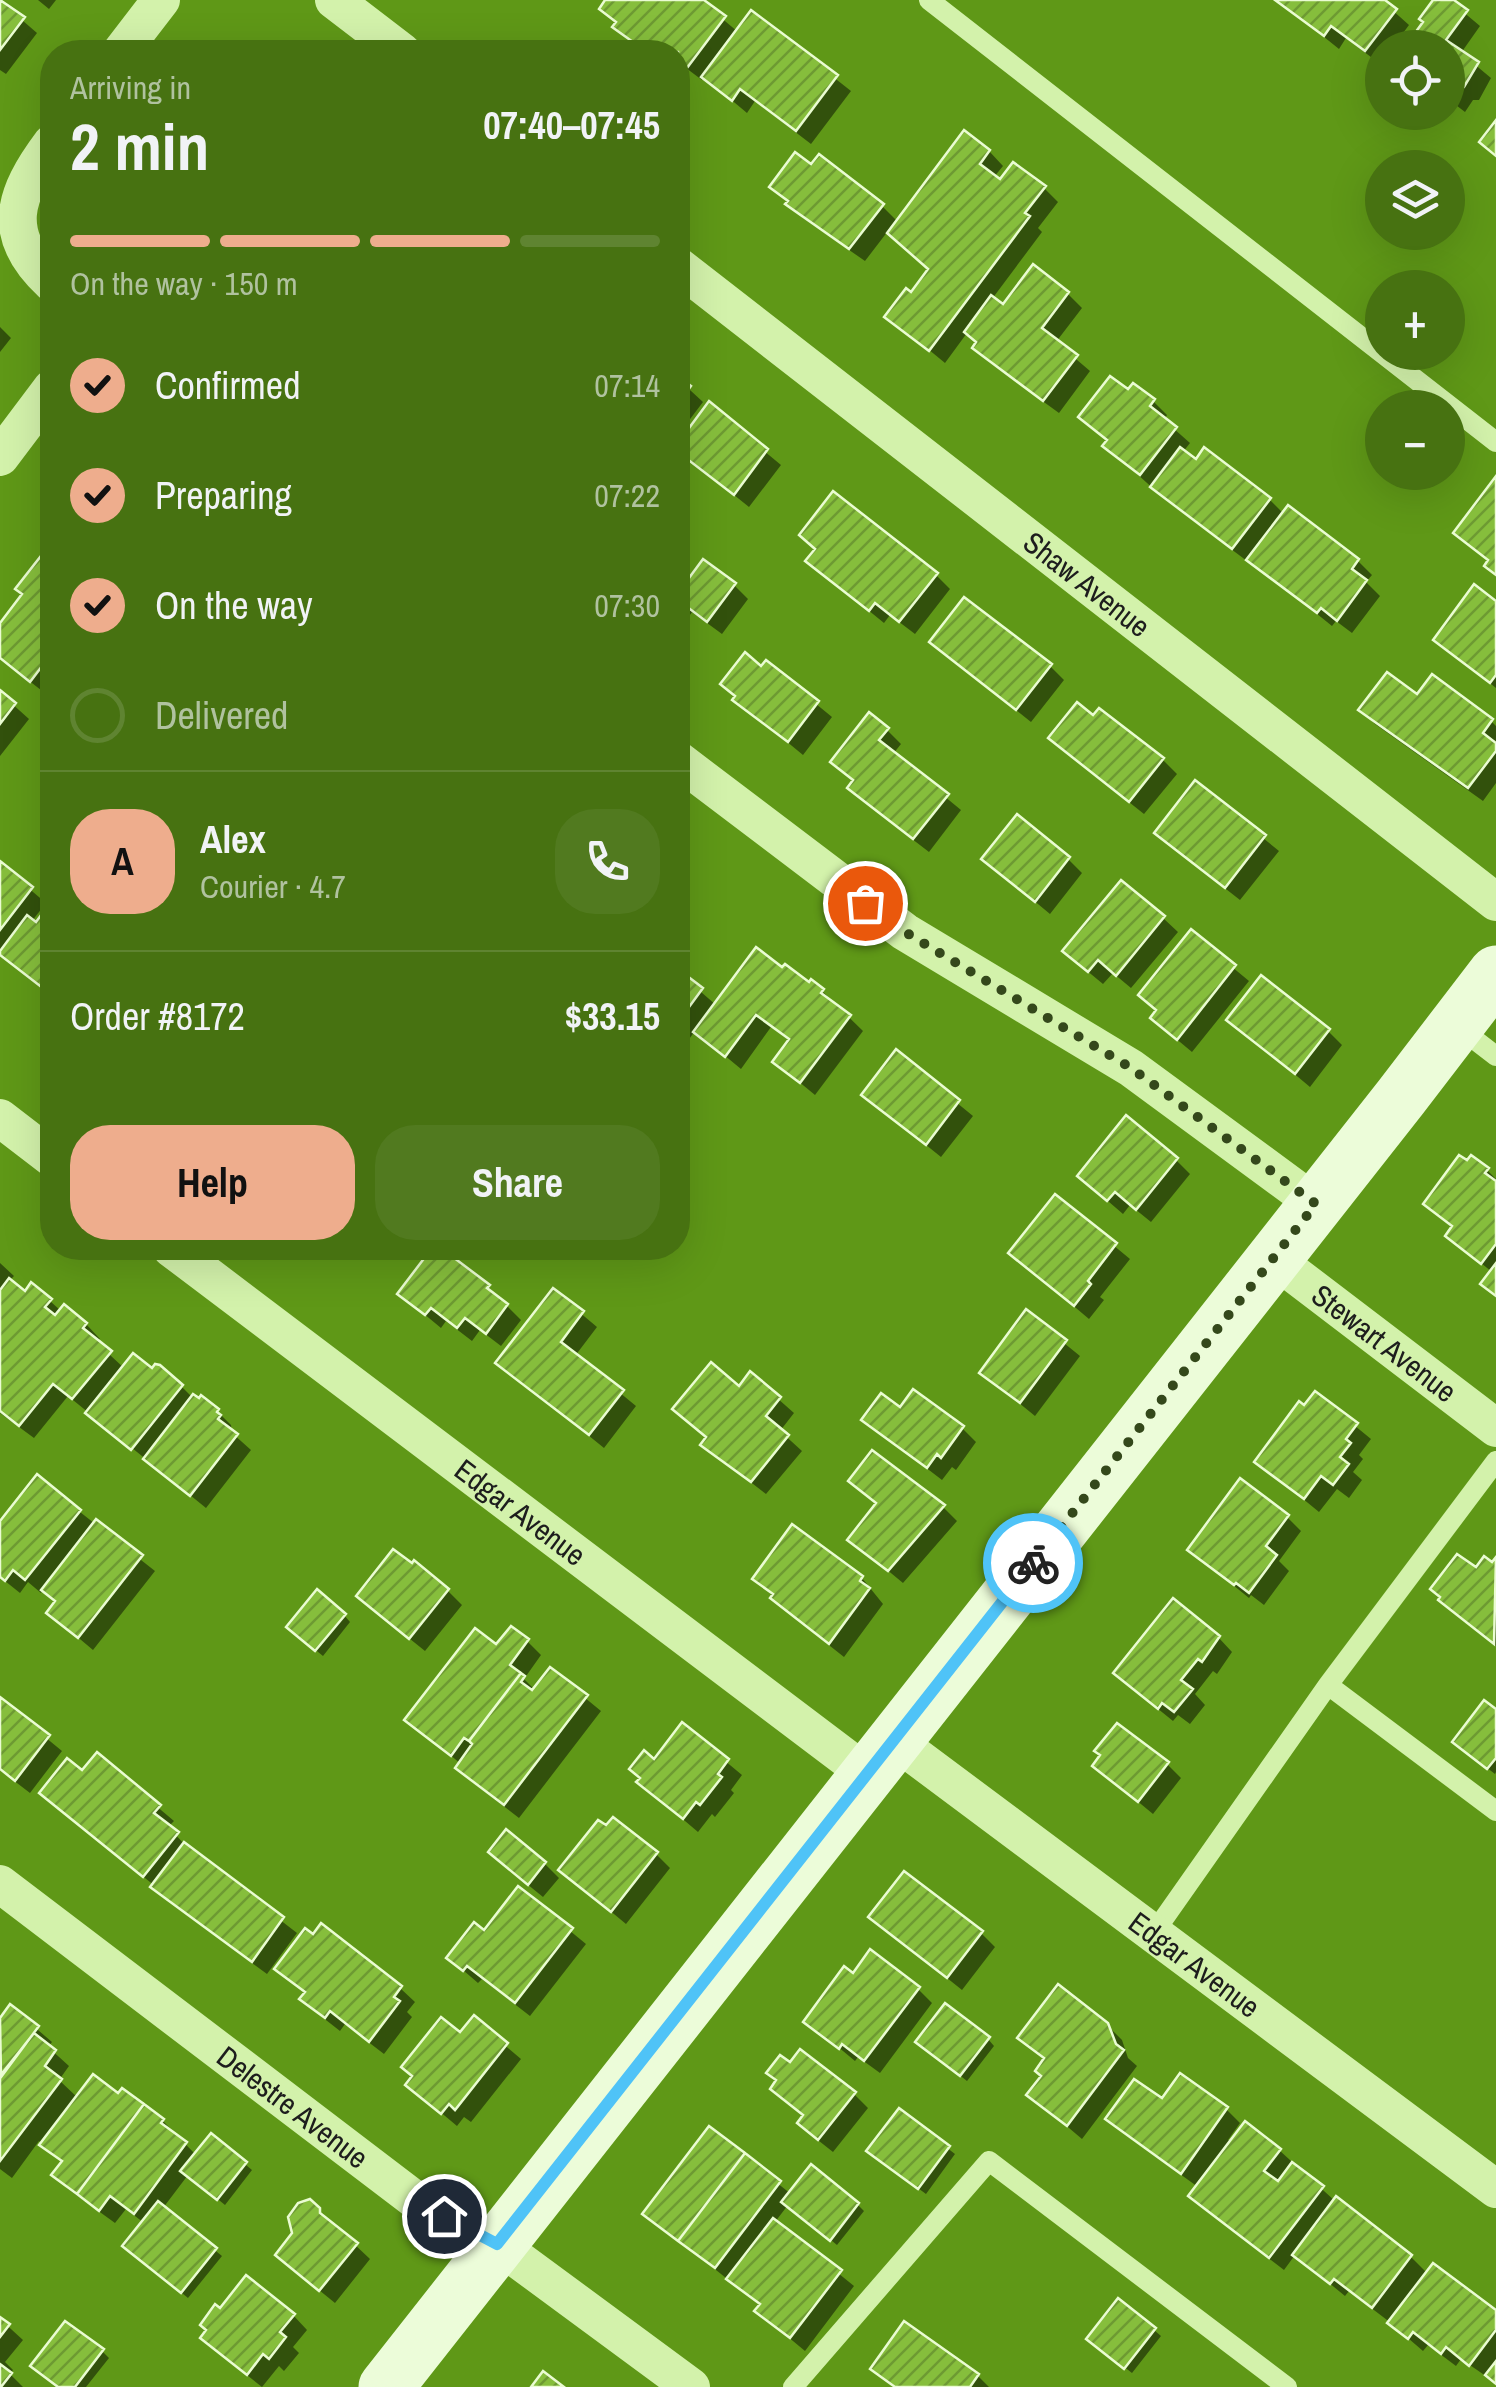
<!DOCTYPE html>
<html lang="en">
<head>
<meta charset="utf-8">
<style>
	:root { --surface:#477211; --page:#517a1f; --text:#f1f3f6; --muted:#b0c29f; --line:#5f8431; --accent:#eead8d }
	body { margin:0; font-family:"Archivo Narrow",sans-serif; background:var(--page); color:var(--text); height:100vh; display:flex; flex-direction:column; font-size:38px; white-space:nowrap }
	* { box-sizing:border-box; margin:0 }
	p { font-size:32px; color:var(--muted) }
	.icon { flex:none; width:55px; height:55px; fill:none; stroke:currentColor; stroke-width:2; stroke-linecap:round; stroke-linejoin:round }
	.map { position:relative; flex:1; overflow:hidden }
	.sheet { position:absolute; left:40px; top:40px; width:650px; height:1220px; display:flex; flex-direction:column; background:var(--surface); border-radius:40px; box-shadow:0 10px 40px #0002 }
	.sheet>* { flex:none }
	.fabs { position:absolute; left:1365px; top:30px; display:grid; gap:20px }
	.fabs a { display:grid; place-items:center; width:100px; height:100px; border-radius:50%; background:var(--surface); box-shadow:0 10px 40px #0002; font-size:50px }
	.pin { position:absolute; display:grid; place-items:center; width:85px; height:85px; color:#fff; margin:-42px; border:5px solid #fff; border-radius:50%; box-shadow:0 2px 10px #0007 }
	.courier { position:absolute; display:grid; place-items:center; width:100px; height:100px; margin:-50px; border:8px solid #4fc3f7; border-radius:50%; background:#fff; color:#222; box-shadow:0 2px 12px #0007 }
	.headline em { font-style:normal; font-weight:800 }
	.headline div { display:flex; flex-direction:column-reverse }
	.headline { display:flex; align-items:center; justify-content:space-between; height:170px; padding:0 30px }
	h1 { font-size:65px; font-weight:800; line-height:75px }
	.bar { display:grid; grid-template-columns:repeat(4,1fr); gap:15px 10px; align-content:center; height:120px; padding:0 30px }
	.bar i { height:12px; border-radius:8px; background:var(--line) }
	.bar .on { background:var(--accent) }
	.bar p { grid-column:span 4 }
	.line { display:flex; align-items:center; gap:25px; padding:0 30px; border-top:2px solid var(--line) }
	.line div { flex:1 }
	.round { display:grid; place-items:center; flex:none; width:105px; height:105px; border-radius:40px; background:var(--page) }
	ol { padding:0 30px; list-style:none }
	li { display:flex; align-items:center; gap:30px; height:110px }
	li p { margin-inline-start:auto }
	li .icon { padding:10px; border-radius:50%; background:var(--accent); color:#111; stroke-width:4 }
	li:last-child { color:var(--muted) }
	li i { width:55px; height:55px; border:5px solid var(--line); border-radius:50% }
	.button { display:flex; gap:20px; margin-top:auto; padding:20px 30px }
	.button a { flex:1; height:115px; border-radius:40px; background:var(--accent); color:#111; font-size:40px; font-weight:800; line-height:115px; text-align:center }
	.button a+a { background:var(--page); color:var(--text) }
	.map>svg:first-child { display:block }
</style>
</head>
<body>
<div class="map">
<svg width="1496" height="2387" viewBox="0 0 1496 2387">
	<defs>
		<pattern id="building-hatch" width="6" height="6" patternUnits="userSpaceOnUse" patternTransform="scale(2.5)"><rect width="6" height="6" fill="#86be3c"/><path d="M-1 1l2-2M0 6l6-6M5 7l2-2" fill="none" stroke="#6d9a32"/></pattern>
	</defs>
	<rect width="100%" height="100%" fill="#5f9817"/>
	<path fill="#0007" d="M38,0H56L49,9Z
		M608,0H700L738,32L752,13L851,91L811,144L755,101L747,113L704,77L702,80L678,62V52H646L616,26L618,24L602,8Z
		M1278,0H1381L1409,25L1392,48H1382L1380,64L1346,38L1339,49Z
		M1436,0H1449L1480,26L1461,53L1491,78L1479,100H1473L1465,112L1448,99V48L1426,22Z
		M0,1L37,33L6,74L0,70Z
		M989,151L1003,166L994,177L1000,182L1044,188L1058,202L1038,228L1042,232L992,299L1004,308L1068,294L1082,308L1056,342L1090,371L1059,413L989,362L975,348L978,344L967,333L945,363L888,316L911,295L930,270L888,231L865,261L803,218L772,186L882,206L898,222Z
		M0,327L11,338L0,352Z
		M678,379L703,402L678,435Z
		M1128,392L1153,401L1167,415L1164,420L1190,443L1183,452L1270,500L1284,514L1358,561L1372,575L1366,582L1380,596L1352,633L1336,621L1332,626L1249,559L1247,561L1167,501L1106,446L1109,442L1081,417Z
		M709,405L781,465L749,507L678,450Z
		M48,551L52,554V685L46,694L0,658V627L25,595Z
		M808,561L936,575L950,589L915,634L890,615L884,623Z
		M678,573L690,582L734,585L748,599L722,634L692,612L678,632Z
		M1496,604V688L1436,640Z
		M932,642L1050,666L1064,680L1031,722Z
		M766,663L832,717L803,755L736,700Z
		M0,693L29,719L0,756Z
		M1417,698L1491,721L1496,726V783L1483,801L1375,724L1361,710Z
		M887,730L901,744L893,754L961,810L929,852L864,802L850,788L855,782L834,762Z
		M1065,751L1163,760L1177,774L1144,814Z
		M1195,783L1279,851L1240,900L1171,846Z
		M984,859H1068L1082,873L1050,914Z
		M0,864L46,903L32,921L37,925L52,904V996L0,952Z
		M1163,918L1178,932L1131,988L1113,973L1103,984L1080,965Z
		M1191,933L1249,981L1192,1052L1168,1032Z
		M783,971L822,991L863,1031L815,1095L775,1062L790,1041L771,1027L741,1069L695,1031L678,1054V972L716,1005Z
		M1229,1019L1328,1031L1342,1045L1310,1087Z
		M896,1053L973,1116L941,1157L864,1095Z
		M1176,1160L1190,1174L1151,1222L1130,1205L1123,1214L1094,1189Z
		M1487,1170L1496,1179V1296L1483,1284L1492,1272L1448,1236L1453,1228L1426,1204Z
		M1055,1197L1130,1259L1100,1297L1104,1300L1089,1319L1011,1253Z
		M436,1248L488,1287L521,1320L501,1346L480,1330L472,1341L446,1321L441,1328L400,1294Z
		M0,1263L14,1276L9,1281L25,1294L50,1301L61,1311L86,1324L100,1339L96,1342L124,1368L182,1387L193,1398L217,1411L231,1425L232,1433L251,1450L206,1508L68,1396L34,1438L0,1413Z
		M554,1291L597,1327L575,1356L636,1406L604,1448L499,1363Z
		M1027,1313L1080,1356L1035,1416L982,1373Z
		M751,1375L794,1413L780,1431L802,1451L766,1494L703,1445Z
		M1316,1394L1371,1439L1359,1455L1363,1459L1353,1472L1362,1480L1349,1498L1337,1489L1319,1512L1257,1461Z
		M864,1420L962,1428L976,1442L956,1470L952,1467L942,1480Z
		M851,1481L943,1507L957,1521L903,1583L851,1540L878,1505Z
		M80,1512L155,1571L93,1650L49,1613L57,1603L43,1589L41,1593L28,1582L20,1593L0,1577V1525Z
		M1287,1517L1301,1531L1279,1561L1289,1571L1264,1605L1251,1595L1249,1598L1190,1550Z
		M793,1528L862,1578L883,1604L844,1657L787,1612L756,1578Z
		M1496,1561V1646L1441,1600L1476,1571L1492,1566Z
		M447,1590L462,1605L425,1651L374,1610Z
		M344,1615L350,1622L323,1656L296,1634Z
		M1218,1637L1232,1652L1217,1674L1213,1671L1195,1694L1205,1705L1190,1724L1178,1715L1173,1721L1131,1687Z
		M527,1641L541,1655L524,1679L535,1690L551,1670L601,1711L519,1818L472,1782L458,1768L461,1764L408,1720L497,1648Z
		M0,1700L62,1751L30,1793L0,1770Z
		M1496,1712V1772L1495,1774L1461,1748Z
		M683,1726L742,1775L731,1790L734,1793L715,1817L712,1814L698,1832L639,1782Z
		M97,1756L174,1821L168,1827L190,1850L297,1933L267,1974L168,1901L155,1886L56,1807Z
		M1167,1764L1181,1778L1153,1814L1095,1766Z
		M656,1854L670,1868L626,1924L561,1870Z
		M545,1864L559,1878L543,1897L505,1866Z
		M519,1889L586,1944L530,2016L482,1979L478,1983L449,1958L484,1934Z
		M871,1917L981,1933L995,1947L962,1990Z
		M278,1968L400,1988L415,2002L407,2012L412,2017L384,2054L345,2024L340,2031L317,2013L303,1999L306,1994Z
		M853,1976L918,1989L932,2003L880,2073L858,2057L855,2061L807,2021Z
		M11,2007L52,2042L48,2047L69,2066L59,2080L78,2098L119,2096L123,2091L163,2121L196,2155L211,2136L252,2170L225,2205L188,2175L163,2208L222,2256L188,2298L132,2252L144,2223L126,2209L115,2223L68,2189L54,2175L63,2163L39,2141L12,2178L0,2169V2022Z
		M474,2019L521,2059L471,2122L464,2117L457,2126L408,2085Z
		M1107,2025L1122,2040L1128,2058L1137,2066L1082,2139L1030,2095L1044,2077L1046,2060L1020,2037Z
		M988,2039L994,2046L967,2081L925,2048Z
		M773,2089L854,2094L868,2108L833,2152L814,2137L805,2117Z
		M1163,2101L1226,2109L1240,2123L1228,2140L1279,2150L1335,2201L1411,2257L1428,2274L1496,2313V2383L1461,2359L1456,2366L1428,2345L1423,2351L1387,2320L1349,2291L1345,2296L1295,2255L1284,2270L1205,2210L1191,2196L1198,2187L1123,2133L1108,2119Z
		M899,2111L955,2154L926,2194L876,2157Z
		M709,2129L791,2194L857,2204L864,2211L837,2245L788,2205L775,2222L854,2286L805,2351L757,2311L761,2306L646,2214Z
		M318,2210L370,2259L335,2303L292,2268Z
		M293,2315L307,2330L293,2347L299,2353L284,2371L279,2366L262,2387L218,2352Z
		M0,2319L23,2340L5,2362L13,2370L10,2374L23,2387H0Z
		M905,2324L978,2376L989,2387H893L888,2383L873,2369Z
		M1154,2330L1161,2336L1132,2373L1096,2345Z
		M102,2351L109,2358L86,2387H59Z"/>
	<path fill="url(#building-hatch)" stroke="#eafcd2" stroke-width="2.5" d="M0,0L25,17L0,50Z
		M605,0H704L726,16L687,68L678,61V52H666L657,46L652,52H647L612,27L616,22L599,9Z
		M1275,0H1385L1397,9L1365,51L1331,26L1324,36Z
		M1433,0H1454L1468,10L1446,40L1479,62L1464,87H1459L1450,100L1448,48H1404L1423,22L1419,19Z
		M751,10L838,75L796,131L740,89L732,101L701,77Z
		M1496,120V156L1479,142Z
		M964,130L990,150L980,164L1000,179L1013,162L1046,186L1025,213L1030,216L929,351L884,317L906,288L911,292L928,269L887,233Z
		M795,152L811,164L819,154L884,204L849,249L785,204L788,201L769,187Z
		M1033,264L1069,292L1042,328L1078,355L1043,401L972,348L976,342L964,332L991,295L1003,304Z
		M678,376L691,386L678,403Z
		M1110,376L1128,389L1133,383L1155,399L1150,406L1177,427L1140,475L1102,446L1107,440L1078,417Z
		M709,401L768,449L734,495L678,452V443Z
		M1180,447L1196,459L1204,447L1271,498L1232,549L1150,487Z
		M1496,476V575L1484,566L1488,560L1453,533Z
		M833,491L938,573L899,622L875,603L869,611L805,561L815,549L799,535Z
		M1288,505L1359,559L1352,569L1367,580L1337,621L1321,608L1317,613L1246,560Z
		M48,547L52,551V653L30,682L0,658V623L22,594L15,589Z
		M703,559L736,583L707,622L678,600V570L689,578Z
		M1474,584L1496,601V675L1490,683L1433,640Z
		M964,597L1052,664L1016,710L929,642Z
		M745,652L761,666L766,660L819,701L788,742L732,700L735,696L720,684Z
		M1387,672L1417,694L1432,674L1493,719L1483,733L1496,743V751L1468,788L1358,710Z
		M0,690L16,703L0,724Z
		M1077,702L1093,715L1099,708L1164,758L1129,802L1048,738Z
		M869,712L889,728L879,740L949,794L913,839L847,788L853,780L830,762Z
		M1195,780L1266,835L1225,888L1154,833Z
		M1017,814L1070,857L1035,902L981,859Z
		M0,861L33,887L0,930Z
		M1121,880L1165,916L1116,976L1098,960L1088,972L1062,951Z
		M52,900V978L44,989L0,955V951L27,915L36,922Z
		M1191,929L1236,965L1177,1040L1150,1018L1156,1010L1138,995Z
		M756,947L782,967L785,964L809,982L811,979L824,989L821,993L851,1015L800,1083L772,1062L789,1039L756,1015L725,1057L693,1032Z
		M678,969L703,988L678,1022Z
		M1261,975L1330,1029L1295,1074L1226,1020Z
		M896,1049L960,1100L926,1145L861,1095Z
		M1126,1115L1178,1158L1136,1210L1115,1192L1107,1201L1077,1176Z
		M1459,1155L1467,1160L1471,1155L1489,1168L1485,1173L1496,1181V1244L1481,1264L1445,1236L1452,1226L1423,1204Z
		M1055,1194L1117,1243L1088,1281L1091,1284L1074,1306L1008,1253Z
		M432,1248H441L490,1285L487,1288L508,1304L486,1334L465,1318L457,1328L431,1308L425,1315L397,1294Z
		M1496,1263V1296L1480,1284Z
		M9,1278L25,1291L31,1282L52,1299L45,1307L55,1315L64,1304L87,1323L83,1328L112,1351L72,1399L53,1384L19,1426L0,1411V1290Z
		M553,1288L584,1311L561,1342L624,1390L589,1435L495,1363Z
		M1026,1309L1067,1340L1020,1403L979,1373Z
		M133,1353L152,1368L155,1364L160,1365L183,1385L131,1450L85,1413Z
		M711,1362L739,1386L750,1371L781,1397L766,1416L789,1435L751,1482L700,1445L706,1437L672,1409Z
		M913,1389L964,1426L941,1458L937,1454L927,1468L861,1420L881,1393L900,1407Z
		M1315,1391L1358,1423L1346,1439L1351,1443L1340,1457L1349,1464L1333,1485L1321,1476L1304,1499L1254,1462L1299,1401L1304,1405Z
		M193,1394L199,1398L201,1395L219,1409L217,1412L221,1415L218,1419L238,1434L190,1496L143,1459Z
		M872,1450L945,1505L888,1571L847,1540L876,1503L848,1481Z
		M37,1474L81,1510L25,1580L13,1570L5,1581L0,1577V1521Z
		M1240,1478L1289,1515L1266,1546L1277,1555L1249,1593L1236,1583L1234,1585L1187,1550Z
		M96,1519L143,1555L78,1638L46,1613L55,1601L41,1590Z
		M792,1524L863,1576L860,1581L870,1588L829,1644L770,1598L773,1594L752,1579Z
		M393,1549L412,1563L414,1560L449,1589L409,1639L356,1596Z
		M1457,1554L1476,1567L1484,1556L1492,1562L1496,1557L1494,1644L1438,1600L1440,1597L1430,1589Z
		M317,1589L346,1614L315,1651L286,1627Z
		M1173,1598L1220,1636L1202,1662L1198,1659L1181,1680L1193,1689L1174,1712L1162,1703L1158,1709L1113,1673Z
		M511,1626L529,1639L510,1665L521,1673L469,1741L464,1738L451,1756L404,1720L475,1628L496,1644Z
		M550,1667L588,1695L504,1805L455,1768L472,1744L469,1741L521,1673L525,1676L521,1682L532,1690Z
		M0,1697L50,1735L15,1781L0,1769Z
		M1484,1700L1496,1709V1758L1487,1769L1452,1742Z
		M682,1722L729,1759L718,1774L722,1777L700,1805L696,1802L683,1819L636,1782L640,1778L629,1769L644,1750L654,1759Z
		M1117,1723L1169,1762L1138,1802L1092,1766L1100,1755L1094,1751Z
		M97,1752L161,1805L154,1813L179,1832L143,1877L39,1793L67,1758L82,1770Z
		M613,1817L658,1852L611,1912L558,1870L598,1820L606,1825Z
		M506,1829L546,1862L528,1885L488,1852Z
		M184,1842L284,1917L252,1962L150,1887Z
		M904,1871L983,1931L947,1978L868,1917Z
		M518,1886L573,1928L515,2003L467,1966L463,1971L446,1958L474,1922L484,1930Z
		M321,1923L402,1986L394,1997L400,2001L369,2042L330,2011L325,2018L299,1999L305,1992L274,1969L305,1928L313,1934Z
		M870,1949L920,1987L864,2061L842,2044L839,2049L803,2022L844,1966L853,1973Z
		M1058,1984L1108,2023L1116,2044L1124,2050L1067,2126L1026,2095L1041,2076L1035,2071L1044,2058L1017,2038Z
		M945,2003L990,2037L960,2076L915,2042Z
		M10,2004L39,2026L1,2077L0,2018Z
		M474,2015L508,2043L455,2110L449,2104L441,2114L405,2085L412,2076L401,2067L441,2017L460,2032Z
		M34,2033L56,2050L45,2066L62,2079L0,2161V2076Z
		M800,2049L856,2092L818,2140L797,2123L803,2115L770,2089L776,2080L766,2073L780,2055L790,2062Z
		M1180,2073L1228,2107L1181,2174L1105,2119L1134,2079L1162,2098Z
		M93,2074L118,2093L122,2088L144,2104L77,2194L51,2175L62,2161L39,2145Z
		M144,2104L164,2119L161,2123L187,2142L134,2214L110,2196L99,2211L77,2194Z
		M899,2108L950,2146L918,2189L866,2151Z
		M1245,2121L1281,2149L1264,2171L1278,2181L1292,2162L1324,2186L1269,2258L1188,2196Z
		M709,2126L745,2153L678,2241L642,2214Z
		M211,2133L247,2162L217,2200L180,2171Z
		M745,2153L781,2181L715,2268L678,2241Z
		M811,2164L859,2203L830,2241L781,2202Z
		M1336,2196L1412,2255L1372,2308L1334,2279L1330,2284L1292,2255Z
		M310,2199L320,2208V2213L358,2243L319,2291L275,2255L292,2233L288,2217L298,2203Z
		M158,2201L217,2248L181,2293L122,2246Z
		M773,2218L842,2270L790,2338L754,2311L760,2304L726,2279Z
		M1433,2263L1496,2310V2330L1469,2366L1446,2347L1441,2354L1413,2332L1408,2339L1387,2323Z
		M246,2275L295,2314L280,2332L286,2337L269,2359L263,2354L247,2375L200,2338L206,2330L200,2325L215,2304L220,2308Z
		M1118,2298L1156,2328L1124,2369L1086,2339Z
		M0,2317L10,2324L0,2337Z
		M65,2321L104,2349L75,2387H58L30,2366Z
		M904,2321L979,2374L970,2387H895L870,2369Z
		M1496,2361V2384L1485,2375Z
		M0,2364L12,2373L1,2387H0Z
		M543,2371L564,2387H531Z"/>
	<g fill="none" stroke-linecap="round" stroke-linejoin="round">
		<path stroke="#d3f2ab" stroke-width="20" d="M929,0L1496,442
			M1457,1026L1496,1056
			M1328,1685L1496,1811
			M1153,1934L1328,1685L1496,1461
			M793,2387L989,2161L1287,2387"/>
		<g stroke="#d3f2ab" stroke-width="38">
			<path d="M334,0L402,52"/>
			<path d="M121,52L161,0"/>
			<path d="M52,143C13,195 0,235 52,283"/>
			<path id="s1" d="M678,266L1496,902"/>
			<path d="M0,457L52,388"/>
			<path d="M678,760L905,932L1131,1068L1316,1204"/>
			<path d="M0,1118L52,1158"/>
			<path id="s2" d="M171,1248L867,1774"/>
			<path id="s3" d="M1273,1258L1496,1428"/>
			<path id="s4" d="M894,1740L1496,2189"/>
			<path id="s5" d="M0,1884L422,2205L497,2244L691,2387"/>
		</g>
		<path stroke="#ecfcd9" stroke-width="55" d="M386,2387L1401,1097L1496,973"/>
	</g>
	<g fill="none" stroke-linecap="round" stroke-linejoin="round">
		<path stroke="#34481b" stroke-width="10" stroke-dasharray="0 18" d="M865,903L905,932L1131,1068L1316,1204L1033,1563"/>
		<path stroke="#4fc3f7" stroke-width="12" d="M444,2216L497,2244L1033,1563"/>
	</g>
	<g text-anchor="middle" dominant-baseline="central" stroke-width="10" stroke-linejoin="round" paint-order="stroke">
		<g font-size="30" fill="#1d1d1d" stroke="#5f9817">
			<text stroke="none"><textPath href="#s1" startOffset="518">Shaw Avenue</textPath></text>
			<text stroke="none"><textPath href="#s3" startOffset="140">Stewart Avenue</textPath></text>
			<text stroke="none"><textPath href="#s2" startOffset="438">Edgar Avenue</textPath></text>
			<text stroke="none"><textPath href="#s4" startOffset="375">Edgar Avenue</textPath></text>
			<text stroke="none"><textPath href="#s5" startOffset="368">Delestre Avenue</textPath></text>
		</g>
	</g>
</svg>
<div class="fabs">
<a><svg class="icon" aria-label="locate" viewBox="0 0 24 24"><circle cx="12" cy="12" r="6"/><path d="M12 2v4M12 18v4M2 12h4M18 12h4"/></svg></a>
<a><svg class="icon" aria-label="layers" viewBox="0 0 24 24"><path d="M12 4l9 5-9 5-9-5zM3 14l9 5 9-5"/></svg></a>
<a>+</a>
<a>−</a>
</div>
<div class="pin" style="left:865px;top:903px;background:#ea580c"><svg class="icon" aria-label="bag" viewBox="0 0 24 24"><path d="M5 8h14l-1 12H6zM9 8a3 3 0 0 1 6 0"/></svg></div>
<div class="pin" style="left:444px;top:2216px;background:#1f2937"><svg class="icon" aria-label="home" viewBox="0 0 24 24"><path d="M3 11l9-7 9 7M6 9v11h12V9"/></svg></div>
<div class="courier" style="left:1033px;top:1563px"><svg class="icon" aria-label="bike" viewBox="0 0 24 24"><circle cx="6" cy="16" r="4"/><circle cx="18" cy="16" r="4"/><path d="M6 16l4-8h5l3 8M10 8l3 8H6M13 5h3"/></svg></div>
<section class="sheet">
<div class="headline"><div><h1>2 min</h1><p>Arriving in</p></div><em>07:40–07:45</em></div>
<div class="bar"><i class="on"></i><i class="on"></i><i class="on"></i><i></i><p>On the way · 150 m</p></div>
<ol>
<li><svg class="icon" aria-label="check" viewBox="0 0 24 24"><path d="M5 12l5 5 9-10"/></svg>Confirmed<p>07:14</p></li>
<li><svg class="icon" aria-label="check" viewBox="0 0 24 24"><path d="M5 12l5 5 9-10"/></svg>Preparing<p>07:22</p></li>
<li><svg class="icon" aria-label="check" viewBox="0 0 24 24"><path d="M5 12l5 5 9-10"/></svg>On the way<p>07:30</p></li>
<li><i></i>Delivered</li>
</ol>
<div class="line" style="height:180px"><b class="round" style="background:var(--accent);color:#111">A</b><div><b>Alex</b><p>Courier · 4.7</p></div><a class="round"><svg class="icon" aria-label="phone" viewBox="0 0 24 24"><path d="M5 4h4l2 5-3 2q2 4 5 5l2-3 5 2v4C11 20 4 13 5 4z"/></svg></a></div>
<div class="line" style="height:130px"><div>Order #8172</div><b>$33.15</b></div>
<div class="button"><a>Help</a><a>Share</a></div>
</section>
</div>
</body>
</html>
